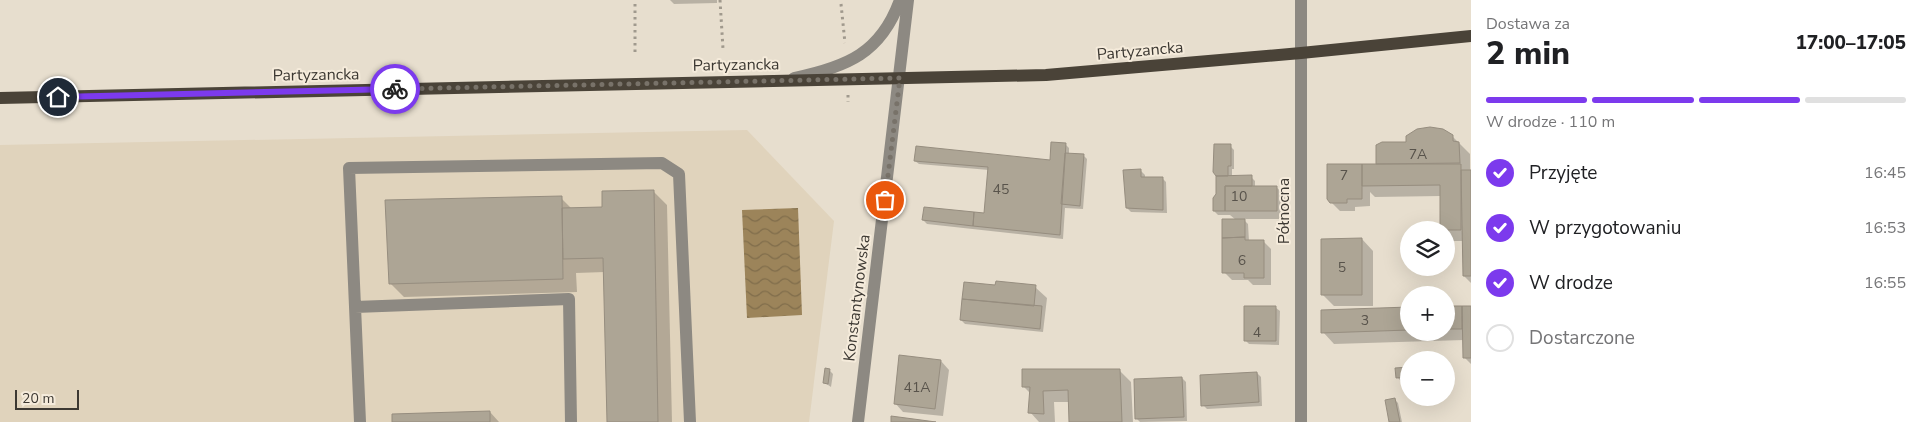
<!DOCTYPE html>
<html lang="pl">
<head>
<meta charset="utf-8">
<style>
	:root { --surface:#fff; --page:#f2f2f2; --text:#202124; --muted:#757577; --line:#e0e0e0; --accent:#7c3aed }
	body { margin:0; font-family:"Nunito Sans",sans-serif; background:var(--page); color:var(--text); height:100vh; display:flex; flex-direction:column; font-size:19px; white-space:nowrap }
	* { box-sizing:border-box; margin:0 }
	p { font-size:16px; color:var(--muted) }
	.icon { flex:none; width:28px; height:28px; fill:none; stroke:currentColor; stroke-width:2; stroke-linecap:round; stroke-linejoin:round }
	.map { position:relative; flex:1; overflow:hidden }
	.sheet { display:flex; flex-direction:column; background:var(--surface); width:450px }
	.sheet>* { flex:none }
	.fabs { position:absolute; left:1400px; top:221px; display:grid; gap:10px }
	.fabs a { display:grid; place-items:center; width:55px; height:55px; border-radius:50%; background:var(--surface); box-shadow:0 5px 20px #0002; font-size:25px }
	.scale { position:absolute; left:15px; bottom:12px; width:64px; box-sizing:border-box; padding-left:5px; border:2px solid #3c3832; border-top:0; font-size:14px; line-height:18px; white-space:nowrap; color:#3c3832; -webkit-text-stroke:4px #f5ebdb; paint-order:stroke }
	.pin { position:absolute; display:grid; place-items:center; width:42px; height:42px; color:#fff; margin:-21px; border:2px solid #fff; border-radius:50%; box-shadow:0 1px 5px #0007 }
	.courier { position:absolute; display:grid; place-items:center; width:50px; height:50px; margin:-25px; border:4px solid #7c3aed; border-radius:50%; background:#fff; color:#222; box-shadow:0 1px 6px #0007 }
	.headline em { font-style:normal; font-weight:800 }
	.headline div { display:flex; flex-direction:column-reverse }
	.headline { display:flex; align-items:center; justify-content:space-between; height:85px; padding:0 15px }
	h1 { font-size:32px; font-weight:800; line-height:38px }
	.bar { display:grid; grid-template-columns:repeat(4,1fr); gap:8px 5px; align-content:center; height:60px; padding:0 15px }
	.bar i { height:6px; border-radius:4px; background:var(--line) }
	.bar .on { background:var(--accent) }
	.bar p { grid-column:span 4 }
	ol { padding:0 15px; list-style:none }
	li { display:flex; align-items:center; gap:15px; height:55px }
	li p { margin-inline-start:auto }
	li .icon { padding:5px; border-radius:50%; background:var(--accent); color:#fff; stroke-width:4 }
	li:last-child { color:var(--muted) }
	li i { width:28px; height:28px; border:2px solid var(--line); border-radius:50% }
	main { display:flex; flex:1; min-height:0 }
	.map>svg:first-child { display:block }
</style>
</head>
<body>
<main>
<div class="map">
<svg width="1471" height="422" viewBox="0 0 1471 422">
	<defs>
		<pattern id="water-waves" width="16" height="10" patternUnits="userSpaceOnUse" patternTransform="scale(1.25)"><rect width="16" height="10" fill="#9c845a"/><path d="M0 5q4-4 8 0t8 0" fill="none" stroke="#806d4b"/></pattern>
	</defs>
	<rect width="100%" height="100%" fill="#e7dece"/>
	<path fill="#e0d3bc" d="M747,130L834,221L809,422H0V145Z"/>
	<path fill="url(#water-waves)" d="M798,208L802,315L747,318L742,210Z"/>
	<path fill="#0003" d="M670,0H717V3L674,4Z
		M1452,136L1470,154L1471,283L1464,276L1463,241H1453L1446,235L1441,196L1375,197L1370,192V206L1355,207V211H1340L1328,199L1378,165V146L1407,143Z
		M1065,144L1069,148V154L1083,155L1087,159L1083,209L1065,208L1063,239L927,224L923,220L986,215L989,170L919,164L915,161H1051Z
		M1230,146L1234,150V169H1232V177H1251L1255,181V187H1276L1285,195V219H1243L1248,224L1249,241H1263L1271,249V285H1253L1248,280H1232L1224,272L1236,220L1230,215H1218L1214,211Z
		M1141,171L1145,175V178H1162L1166,182L1167,213L1131,212L1127,208Z
		M653,191L667,205L672,422H608L605,272L576,273L577,292L404,297L390,283L561,198L572,209L604,208Z
		M1362,239L1373,251V306H1334L1322,294Z
		M996,286L1035,287L1047,298L1043,332L965,324L961,320Z
		M1446,307H1471V364L1464,357V340L1334,344L1323,332L1409,309V332H1446Z
		M1276,308L1280,311L1279,345L1249,344L1245,340Z
		M941,361L949,370L943,416L903,412L895,403Z
		M1446,366L1450,370L1451,378L1446,379Z
		M1409,369V381H1401L1397,377Z
		M829,370L833,374L831,387L825,383Z
		M1119,370L1131,382L1133,422H1070V402H1054L1055,422H1039L1030,412L1031,394L1023,386Z
		M1257,373L1261,377L1262,406L1207,409L1203,405Z
		M1182,378L1186,382L1187,421L1140,422L1136,418Z
		M1394,399L1398,403L1402,422H1391Z
		M490,412L499,422H393Z"/>
	<path fill="#ada595" stroke="#968d7f" d="M1430,127L1443,129L1453,135V141L1459,142L1460,163L1376,164V145L1382,142H1406V136L1417,129Z
		M1051,142L1066,143L1060,235L973,226L974,212L984,213L988,167L914,161L916,146L1050,160Z
		M1214,144H1231V166H1228V176H1216L1213,172Z
		M1065,153L1084,154L1080,206L1061,204Z
		M1327,164H1362V199H1347V203H1330L1327,199Z
		M1362,164H1461V230H1440V185L1362,186Z
		M1141,169V177H1163V210L1126,208L1123,170Z
		M1461,170H1471V276H1463Z
		M1252,175V186H1225V211H1213V198L1216,194V176Z
		M1225,186H1277V211H1225Z
		M654,190L658,422H607L603,258L563,259L562,208L602,207V191Z
		M562,196L563,279L389,284L385,200Z
		M924,207L974,212L973,226L922,220Z
		M1222,219H1245V237L1222,238Z
		M1245,237V240H1264V278H1244V273H1222V238Z
		M1362,238V295H1321V239Z
		M996,281L1036,285L1034,306L962,299L964,282L995,285Z
		M962,299L1042,306L1040,329L960,320Z
		M1244,306H1276V341H1244Z
		M1446,306H1462V329H1446Z
		M1462,306H1471V358H1463Z
		M1409,307V330L1321,333V310Z
		M899,355L941,360L935,409L894,404Z
		M1409,367V377L1396,378L1395,368Z
		M825,368L830,369L828,384L823,383Z
		M1022,369H1120L1122,422H1069L1068,390L1043,391L1044,414L1028,413L1030,387H1022Z
		M1257,372L1259,402L1201,406L1200,375Z
		M1182,377L1184,417L1135,419L1134,379Z
		M1395,398L1400,422H1389L1385,400Z
		M490,411V422H392V414Z
		M891,416L936,422H891Z"/>
	<g fill="none" stroke-linecap="round" stroke-linejoin="round">
		<path stroke="#a0998d" stroke-width="3" stroke-dasharray="2.5 4" stroke-linecap="butt" d="M720,0L723,49
			M635,4V55
			M841,4L845,43
			M848,95V102"/>
		<path stroke="#8d8982" stroke-width="12" d="M794,78C847,67 881,53 900,0
			M355,307L569,299L571,422
			M360,422L349,168L662,163L679,174L690,422
			M858,422L908,0
			M1301,422V0"/>
		<path stroke="#4a4338" stroke-width="12" d="M0,98L1046,75L1301,53L1471,36"/>
	</g>
	<g fill="none" stroke-linecap="round" stroke-linejoin="round">
		<path stroke="#787269" stroke-width="5" stroke-dasharray="0 9" d="M395,89L900,78L885,200"/>
		<path stroke="#7c3aed" stroke-width="6" d="M58,97L395,89"/>
	</g>
	<g text-anchor="middle" dominant-baseline="central" stroke-width="4" stroke-linejoin="round" paint-order="stroke">
		<g font-size="14" fill="#58534b">
			<text x="1418" y="154">7A</text>
			<text x="1344" y="175">7</text>
			<text x="1001" y="189">45</text>
			<text x="1239" y="196">10</text>
			<text x="1242" y="260">6</text>
			<text x="1342" y="267">5</text>
			<text x="1365" y="320">3</text>
			<text x="1257" y="332">4</text>
			<text x="917" y="387">41A</text>
		</g>
		<g font-size="16" fill="#3c3832" stroke="#f5ebdb">
			<text transform="translate(1140 51) rotate(-5)">Partyzancka</text>
			<text transform="translate(736 65) rotate(-1)">Partyzancka</text>
			<text transform="translate(316 75) rotate(-1)">Partyzancka</text>
			<text transform="translate(1284 211) rotate(-90)">Północna</text>
			<text transform="translate(857 298) rotate(-83)">Konstantynowska</text>
		</g>
	</g>
</svg>
<div class="fabs">
<a><svg class="icon" aria-label="layers" viewBox="0 0 24 24"><path d="M12 4l9 5-9 5-9-5zM3 14l9 5 9-5"/></svg></a>
<a>+</a>
<a>−</a>
</div>
<div class="scale">20 m</div>
<div class="pin" style="left:885px;top:200px;background:#ea580c"><svg class="icon" aria-label="bag" viewBox="0 0 24 24"><path d="M5 8h14l-1 12H6zM9 8a3 3 0 0 1 6 0"/></svg></div>
<div class="pin" style="left:58px;top:97px;background:#1f2937"><svg class="icon" aria-label="home" viewBox="0 0 24 24"><path d="M3 11l9-7 9 7M6 9v11h12V9"/></svg></div>
<div class="courier" style="left:395px;top:89px"><svg class="icon" aria-label="bike" viewBox="0 0 24 24"><circle cx="6" cy="16" r="4"/><circle cx="18" cy="16" r="4"/><path d="M6 16l4-8h5l3 8M10 8l3 8H6M13 5h3"/></svg></div>
</div>
<section class="sheet">
<div class="headline"><div><h1>2 min</h1><p>Dostawa za</p></div><em>17:00–17:05</em></div>
<div class="bar"><i class="on"></i><i class="on"></i><i class="on"></i><i></i><p>W drodze · 110 m</p></div>
<ol>
<li><svg class="icon" aria-label="check" viewBox="0 0 24 24"><path d="M5 12l5 5 9-10"/></svg>Przyjęte<p>16:45</p></li>
<li><svg class="icon" aria-label="check" viewBox="0 0 24 24"><path d="M5 12l5 5 9-10"/></svg>W przygotowaniu<p>16:53</p></li>
<li><svg class="icon" aria-label="check" viewBox="0 0 24 24"><path d="M5 12l5 5 9-10"/></svg>W drodze<p>16:55</p></li>
<li><i></i>Dostarczone</li>
</ol>
</section>
</main>
</body>
</html>
